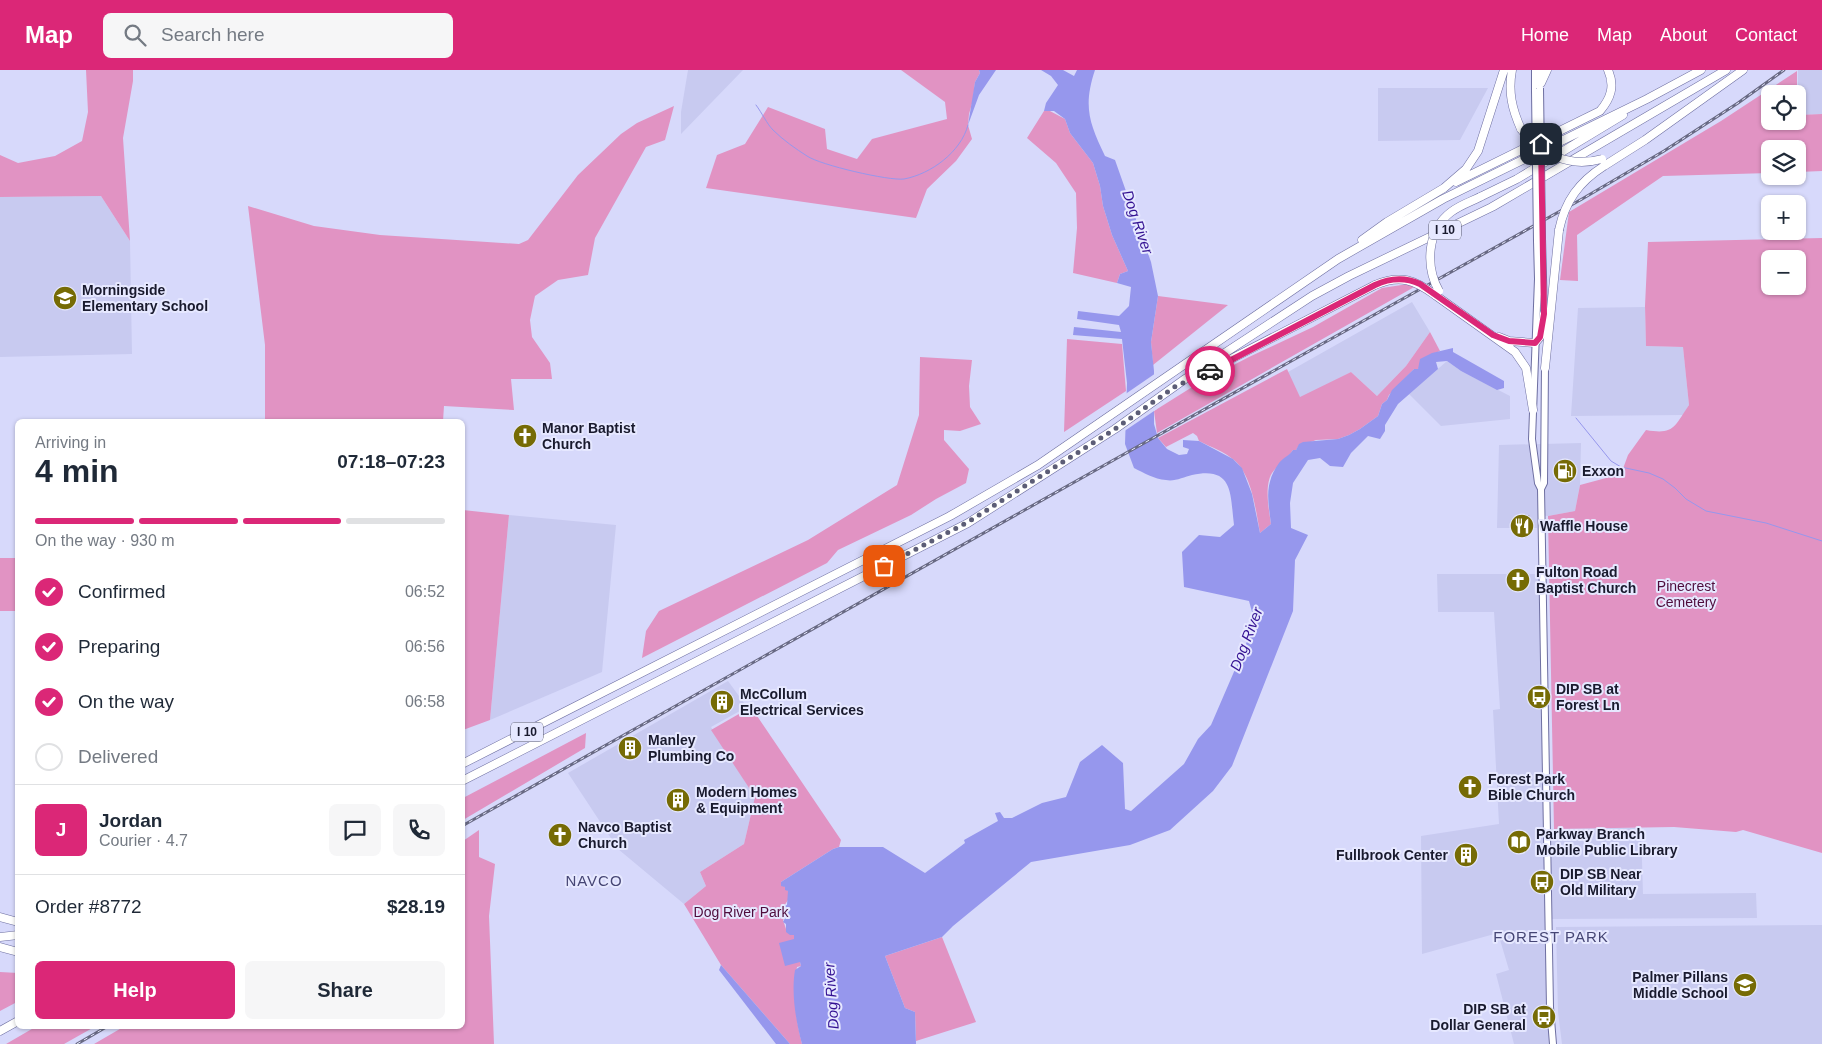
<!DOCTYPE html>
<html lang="en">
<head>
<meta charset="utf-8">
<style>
	:root { --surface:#fff; --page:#f6f6f7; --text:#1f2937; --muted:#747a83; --line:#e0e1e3; --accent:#db2777 }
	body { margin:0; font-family:Helvetica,sans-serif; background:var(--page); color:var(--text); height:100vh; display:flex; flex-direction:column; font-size:19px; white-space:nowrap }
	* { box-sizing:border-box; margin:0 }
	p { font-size:16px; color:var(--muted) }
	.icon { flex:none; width:28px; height:28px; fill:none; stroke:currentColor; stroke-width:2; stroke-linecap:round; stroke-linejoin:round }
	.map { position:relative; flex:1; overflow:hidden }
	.details { position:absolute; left:15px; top:349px; width:450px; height:610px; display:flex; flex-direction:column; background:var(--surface); border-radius:8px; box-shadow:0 1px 4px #0004 }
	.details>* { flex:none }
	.tools { position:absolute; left:1761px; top:15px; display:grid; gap:10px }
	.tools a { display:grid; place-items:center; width:45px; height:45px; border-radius:8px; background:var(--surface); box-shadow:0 1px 4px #0004; font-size:25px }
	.pin { position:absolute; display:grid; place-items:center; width:42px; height:42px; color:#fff; margin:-21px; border-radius:10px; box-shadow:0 2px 8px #0006 }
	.courier { position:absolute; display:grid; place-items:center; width:50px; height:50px; margin:-25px; border:4px solid #db2777; border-radius:50%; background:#fff; color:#222; box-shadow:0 1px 6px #0007 }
	.headline em { font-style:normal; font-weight:600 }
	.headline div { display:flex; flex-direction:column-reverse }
	.headline { display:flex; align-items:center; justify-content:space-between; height:85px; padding:0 20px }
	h1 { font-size:32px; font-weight:600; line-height:38px }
	.bar { display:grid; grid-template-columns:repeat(4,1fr); gap:8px 5px; align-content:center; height:60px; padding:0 20px }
	.bar i { height:6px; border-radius:4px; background:var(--line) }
	.bar .on { background:var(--accent) }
	.bar p { grid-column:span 4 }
	.line { display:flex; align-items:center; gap:12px; padding:0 20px; border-top:1px solid var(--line) }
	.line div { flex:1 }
	.round { display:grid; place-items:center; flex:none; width:52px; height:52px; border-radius:8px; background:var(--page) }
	ol { padding:0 20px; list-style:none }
	li { display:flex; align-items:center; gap:15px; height:55px }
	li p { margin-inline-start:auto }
	li .icon { padding:5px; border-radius:50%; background:var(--accent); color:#fff; stroke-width:4 }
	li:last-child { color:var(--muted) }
	li i { width:28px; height:28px; border:2px solid var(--line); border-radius:50% }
	.cta { display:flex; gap:10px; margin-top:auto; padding:10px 20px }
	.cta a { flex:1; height:58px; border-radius:8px; background:var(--accent); color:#fff; font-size:20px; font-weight:600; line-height:58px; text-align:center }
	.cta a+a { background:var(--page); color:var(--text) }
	header { display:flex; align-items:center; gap:30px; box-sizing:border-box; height:70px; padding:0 25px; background:var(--accent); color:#fff }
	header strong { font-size:24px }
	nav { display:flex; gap:28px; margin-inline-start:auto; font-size:18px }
	.search { width:350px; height:45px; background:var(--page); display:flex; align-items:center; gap:12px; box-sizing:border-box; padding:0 18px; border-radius:8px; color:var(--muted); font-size:19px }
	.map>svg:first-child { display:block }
</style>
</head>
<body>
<header>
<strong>Map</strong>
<div class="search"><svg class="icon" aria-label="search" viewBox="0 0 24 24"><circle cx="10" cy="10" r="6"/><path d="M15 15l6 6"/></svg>Search here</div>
<nav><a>Home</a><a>Map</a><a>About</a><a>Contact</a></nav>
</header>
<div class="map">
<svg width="1822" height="974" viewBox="0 0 1822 974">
	<rect width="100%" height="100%" fill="#d7d9fb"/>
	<path fill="#c8caf0" d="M688,0H743L681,64V42Z
		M1798,0H1822V44L1798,45Z
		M1378,18H1488L1460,70L1378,71Z
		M101,126L130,171L132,284L0,287V127Z
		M1412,232L1430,262L1406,296L1377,326L1351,302L1300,328L1288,302Z
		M1645,237L1646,276L1683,277L1689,335L1683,345L1571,346L1578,238Z
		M1447,291L1461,301L1510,326V349L1441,356L1409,324Z
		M1581,373L1580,415L1575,441L1548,446L1538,445L1537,458H1497L1499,375Z
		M509,445L616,455L602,602L490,650Z
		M1437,504H1541L1545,759L1641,758L1643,824L1756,823L1757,848L1546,849L1550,974H1514L1496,904L1509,900L1498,863L1422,884L1421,766L1499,754L1493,640L1500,639L1494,542H1438Z
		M728,611L747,637L711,657L755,727L744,774L700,802L706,816L684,834L618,779L568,703Z
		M1822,855V974H1562L1558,942L1556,857Z"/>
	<path fill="#e193c3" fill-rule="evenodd" d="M86,0H133V11L123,68L130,171L101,126L0,127V85L18,93L55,86L82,71L88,42Z
		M901,0H979L980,3L975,12L973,30L969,44L968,55L972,69L956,91L927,119L916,148L706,118L717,85L745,74L768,37L825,59L827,79L857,89L872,69L947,49L945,32Z
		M1797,1V24H1770V51H1798V45L1822,44V101L1798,102V79H1770V103L1663,106L1577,165L1578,211L1560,210L1569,142L1721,51Z
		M674,36L665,70L646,77L595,168L588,205L558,210L535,226L530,250L532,267L550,293L552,309H511L514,340L444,336L443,351H265V275L248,136L314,156L380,165L519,174L528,170L578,105L621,64L637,53Z
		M1048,40L1065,49L1070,63L1093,93L1100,116L1103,136L1112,165L1128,201L1120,204L1117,213L1073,203L1077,158L1076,123L1056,93L1027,68L1044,41Z
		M1822,168V783L1743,760L1736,762L1674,757L1554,759L1548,446L1575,441L1580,415L1621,404L1628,385L1646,360C1674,365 1674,357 1689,335L1683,277L1646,276L1645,236L1648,172ZM1770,189H1798V216H1770Z
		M1408,214L1416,216L1157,363L1154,341L1197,314L1249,287L1313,257L1382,218Z
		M1158,226L1228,235L1153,295L1151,272Z
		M1430,262L1440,281L1428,286L1418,299H1414L1389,325L1387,330L1382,334L1378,346L1360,359L1349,365L1338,369L1316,370L1298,377L1296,380H1293C1287,389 1278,395 1272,403C1264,416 1269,440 1271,454L1260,463C1256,441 1252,405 1234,390C1225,382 1211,377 1199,371L1197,366L1193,363L1166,377L1158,368L1287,299L1300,327L1351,302L1377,326L1406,296Z
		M1067,269L1122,274L1126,321L1064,362Z
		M920,287L972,290L969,316L970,337L981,354L960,361L944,360V370L969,399L966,413L936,429L911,445L838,480L827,493L642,588L646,561L659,541L808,470L897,415L919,345Z
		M463,440L509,445L490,650L463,660Z
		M0,488H17V541H0Z
		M751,637L841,770L839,777L833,779L781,812L788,821V830L784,836L786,846L783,850L786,859L794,865L795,870L780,874L800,892L801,896L797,897C792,922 796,950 802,974H790L721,895L684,834L706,816L700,802L744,774L755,727L711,660Z
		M586,663L585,678L463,750V728Z
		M479,760V787L495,794L489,846L494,974H94L125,956H462L463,771Z
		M942,867L976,952L916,971L915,942L905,938L885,886Z
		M0,902L18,903L17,932L0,941Z
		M37,956H96L64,974H6Z"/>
	<path fill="#9697ed" d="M979,0H996L979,25L968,55L975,12L980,3Z
		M1041,0H1063L1074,6L1077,0H1095C1083,36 1089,53 1105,86L1115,90L1151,192L1158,226L1151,272L1154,301V354L1158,368L1167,379L1179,385L1187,384L1189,379L1183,377V370L1199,371L1233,389L1242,398L1252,424L1260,463L1271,454C1268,430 1264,414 1279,393C1284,387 1289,386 1293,380H1296L1299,374L1303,372L1338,369L1349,365L1360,359L1378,346L1382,334L1387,330L1392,320L1414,299H1418L1420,289L1432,283L1453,278V282L1504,311V318L1497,320L1461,301L1447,291L1436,292L1438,299L1398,334L1385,355V361L1380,369L1368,366L1351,383L1343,397L1330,396L1320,388L1308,390L1293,413L1290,433L1291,458L1308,465L1295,490L1293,541L1232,696L1213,721L1170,760L1130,775L1031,792L953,856L942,867L885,886L905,938L915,942L916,974H802C796,952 791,923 795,900L801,896L800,892L785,896L779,873L794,869V865H790L786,862V854L783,852L786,846L784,836L787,835L788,821L785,820V817L781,816V812L833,779L839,777H883L925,803L965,773L964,770L998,751L995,743L1000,742L1004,748H1012L1042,733L1066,727L1080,692L1102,675L1123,693L1125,739L1131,741L1184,694L1198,669L1211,655L1255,553L1249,531L1184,517L1182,482L1199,465L1220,467L1234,455C1230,424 1234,396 1192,405C1184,407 1174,412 1166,410C1154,409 1144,403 1134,398L1125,374L1127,313L1122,269L1073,265L1074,257L1121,262L1119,255L1077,249L1078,241L1119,246L1129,236L1131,217L1117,213L1120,204L1128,201L1112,165L1103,136L1100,116L1093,93L1070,63L1065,49L1054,41H1044L1046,33L1058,15L1051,6Z
		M721,895L790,974H776L719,900Z"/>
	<path fill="#d7d9fb" d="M1156,303L1157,339L1123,362L1124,325Z"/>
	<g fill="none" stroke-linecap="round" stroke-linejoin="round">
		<path stroke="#9697ed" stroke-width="1" d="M756,35C762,43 767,54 773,60C783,70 796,79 807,86C820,95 889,111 904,109C931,104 961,82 968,55
			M1576,348L1611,391L1621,397L1649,403L1663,409L1675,418L1686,429L1706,441L1766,453L1822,471"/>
		<g stroke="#6e6fa1" stroke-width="8">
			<path id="secondary" d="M1535,0V21
				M1541,0V12
				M1542,168L1544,247
				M1537,171L1538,209L1532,369L1538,413L1541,419
				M1545,295L1544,413L1541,419L1550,937L1553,974"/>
		</g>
		<g stroke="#6e6fa1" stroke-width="9">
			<path id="highway" d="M1512,0C1508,22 1512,39 1521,59
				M1541,13L1547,0
				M1604,96L1645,70L1743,0
				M1456,112L1600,41C1611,28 1615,16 1608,0
				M1480,127L1517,109L1623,45
				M1362,170L1387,152L1444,118L1466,99L1478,81L1504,0
				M1435,225L1515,282L1526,298L1533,340
				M1499,267L1509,271L1535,273L1540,267L1544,244
				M1545,298L1559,160
				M1192,309L1375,215
				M462,694L950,446L1038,395L1338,189L1443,129L1647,29L1701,0
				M462,711L968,453L1115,359L1185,309L1312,226L1349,206L1492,137L1726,0
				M0,847L18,852
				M0,867L18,865
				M0,877L18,882
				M0,961L18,951"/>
		</g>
		<use href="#secondary" stroke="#fff" stroke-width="6"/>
		<use href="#highway" stroke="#fff" stroke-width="8"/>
		<g stroke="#686983" stroke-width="3">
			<path id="rail" d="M462,756L1119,387L1582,129L1664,81L1738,33L1784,0
				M77,974L108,956"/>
		</g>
		<use href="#rail" stroke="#e6e8ff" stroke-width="1" stroke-dasharray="4" stroke-linecap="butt"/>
		<g stroke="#6e6fa1" stroke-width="8" stroke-linecap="butt">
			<path id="secondary-bridge" d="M1540,18L1542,168
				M1535,21L1537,171"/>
		</g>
		<g stroke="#6e6fa1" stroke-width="9" stroke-linecap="butt">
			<path id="highway-bridge" d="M1521,59C1541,85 1570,98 1602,89
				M1559,160C1565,131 1579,112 1604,96
				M1375,215C1400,204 1415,210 1435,225
				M1439,221C1425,196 1427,160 1451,142C1460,135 1470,132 1480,127"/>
		</g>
		<use href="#secondary-bridge" stroke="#fff" stroke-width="6"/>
		<use href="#highway-bridge" stroke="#fff" stroke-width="8"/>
	</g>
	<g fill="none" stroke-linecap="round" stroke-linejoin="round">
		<path stroke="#5c5d76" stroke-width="5" stroke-dasharray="0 9" d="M884,496L968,452L1115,359L1176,316L1210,301"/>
		<path stroke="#db2777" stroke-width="6" d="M1210,301L1375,215C1390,208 1405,207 1420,214L1493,265L1509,271L1535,273L1540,267L1544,244L1541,74"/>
	</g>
	<defs>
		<g id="school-disc" transform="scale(1.25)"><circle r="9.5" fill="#766b05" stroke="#e6e8ff"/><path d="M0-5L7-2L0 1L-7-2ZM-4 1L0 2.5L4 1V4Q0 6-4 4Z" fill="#fff"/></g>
		<g id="church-disc" transform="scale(1.25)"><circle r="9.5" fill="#766b05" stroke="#e6e8ff"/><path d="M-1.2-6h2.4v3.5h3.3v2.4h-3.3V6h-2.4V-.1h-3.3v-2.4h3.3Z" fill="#fff"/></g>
		<g id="fuel-disc" transform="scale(1.25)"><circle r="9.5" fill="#766b05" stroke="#e6e8ff"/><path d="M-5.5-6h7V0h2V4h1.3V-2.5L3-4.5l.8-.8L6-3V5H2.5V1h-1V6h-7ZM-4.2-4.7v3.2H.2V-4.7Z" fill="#fff"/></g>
		<g id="restaurant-disc" transform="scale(1.25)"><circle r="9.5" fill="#766b05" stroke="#e6e8ff"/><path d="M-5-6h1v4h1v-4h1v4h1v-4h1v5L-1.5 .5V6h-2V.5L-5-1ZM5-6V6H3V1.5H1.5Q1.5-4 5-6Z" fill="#fff"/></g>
		<g id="bus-disc" transform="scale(1.25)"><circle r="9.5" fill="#766b05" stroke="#e6e8ff"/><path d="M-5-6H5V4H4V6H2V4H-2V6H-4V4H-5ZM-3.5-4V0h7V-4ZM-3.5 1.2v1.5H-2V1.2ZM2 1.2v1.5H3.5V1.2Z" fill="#fff"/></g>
		<g id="building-disc" transform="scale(1.25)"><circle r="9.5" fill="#766b05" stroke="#e6e8ff"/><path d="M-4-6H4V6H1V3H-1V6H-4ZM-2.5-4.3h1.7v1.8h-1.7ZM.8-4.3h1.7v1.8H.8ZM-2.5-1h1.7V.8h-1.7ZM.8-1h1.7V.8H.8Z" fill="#fff"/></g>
		<g id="library-disc" transform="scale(1.25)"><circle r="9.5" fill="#766b05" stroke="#e6e8ff"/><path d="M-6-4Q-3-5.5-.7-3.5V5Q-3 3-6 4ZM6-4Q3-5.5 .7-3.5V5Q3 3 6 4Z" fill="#fff"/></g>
	</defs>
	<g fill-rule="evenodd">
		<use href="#school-disc" x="65" y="228"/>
		<use href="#church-disc" x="525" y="366"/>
		<use href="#fuel-disc" x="1565" y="401"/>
		<use href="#restaurant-disc" x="1522" y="456"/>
		<use href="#church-disc" x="1518" y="510"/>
		<use href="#bus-disc" x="1539" y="627"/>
		<use href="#building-disc" x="722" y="632"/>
		<use href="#building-disc" x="630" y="678"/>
		<use href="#church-disc" x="1470" y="717"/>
		<use href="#building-disc" x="678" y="730"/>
		<use href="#church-disc" x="560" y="765"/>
		<use href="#library-disc" x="1519" y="772"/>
		<use href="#building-disc" x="1466" y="785"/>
		<use href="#bus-disc" x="1542" y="812"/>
		<use href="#school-disc" x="1745" y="915"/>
		<use href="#bus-disc" x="1544" y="947"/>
	</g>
	<g text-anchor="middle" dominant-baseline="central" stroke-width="4" stroke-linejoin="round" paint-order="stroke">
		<g fill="#e6e8ff" stroke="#56586d" stroke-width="1">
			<rect x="1429" y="150.5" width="32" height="19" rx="4"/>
			<rect x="511" y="652.5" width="32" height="19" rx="4"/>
		</g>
		<g font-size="12" font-weight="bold" fill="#191a2e">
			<text x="1445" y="160">I 10</text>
			<text x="527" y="662">I 10</text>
		</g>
		<g font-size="14" font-weight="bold" fill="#191a2e" stroke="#e6e8ff" text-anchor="start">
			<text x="82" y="220">Morningside<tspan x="82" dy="16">Elementary School</tspan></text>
			<text x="542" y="358">Manor Baptist<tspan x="542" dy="16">Church</tspan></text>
			<text x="1582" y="401">Exxon</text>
			<text x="1540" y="456">Waffle House</text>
			<text x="1536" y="502">Fulton Road<tspan x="1536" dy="16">Baptist Church</tspan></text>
			<text x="1556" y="619">DIP SB at<tspan x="1556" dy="16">Forest Ln</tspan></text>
			<text x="740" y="624">McCollum<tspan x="740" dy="16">Electrical Services</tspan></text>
			<text x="648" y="670">Manley<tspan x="648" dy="16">Plumbing Co</tspan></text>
			<text x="1488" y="709">Forest Park<tspan x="1488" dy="16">Bible Church</tspan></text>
			<text x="696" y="722">Modern Homes<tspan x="696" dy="16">&amp; Equipment</tspan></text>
			<text x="578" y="757">Navco Baptist<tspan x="578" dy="16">Church</tspan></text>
			<text x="1536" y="764">Parkway Branch<tspan x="1536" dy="16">Mobile Public Library</tspan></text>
			<text x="1448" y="785" text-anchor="end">Fullbrook Center</text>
			<text x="1560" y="804">DIP SB Near<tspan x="1560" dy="16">Old Military</tspan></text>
			<text x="1728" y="907" text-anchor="end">Palmer Pillans<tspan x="1728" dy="16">Middle School</tspan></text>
			<text x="1526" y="939" text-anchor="end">DIP SB at<tspan x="1526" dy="16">Dollar General</tspan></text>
		</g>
		<g font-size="14" fill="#4f0c3c" stroke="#e6e8ff">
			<text x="1686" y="516">Pinecrest<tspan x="1686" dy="16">Cemetery</tspan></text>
			<text x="741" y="842">Dog River Park</text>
		</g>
		<g font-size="15" font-style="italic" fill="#341293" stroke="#e6e8ff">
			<text transform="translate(1138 152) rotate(71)">Dog River</text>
			<text transform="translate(1246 569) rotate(-69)">Dog River</text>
			<text transform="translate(831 926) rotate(-94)">Dog River</text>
		</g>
		<g font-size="15" letter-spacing="1" fill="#464675" stroke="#e6e8ff">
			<text x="594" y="810">NAVCO</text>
			<text x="1551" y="866">FOREST PARK</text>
		</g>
	</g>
</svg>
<div class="tools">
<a><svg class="icon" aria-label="locate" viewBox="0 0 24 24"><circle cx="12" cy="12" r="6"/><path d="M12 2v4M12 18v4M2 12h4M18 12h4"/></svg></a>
<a><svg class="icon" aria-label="layers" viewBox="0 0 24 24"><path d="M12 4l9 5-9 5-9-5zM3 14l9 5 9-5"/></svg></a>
<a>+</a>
<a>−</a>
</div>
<div class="pin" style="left:884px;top:496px;background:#ea580c"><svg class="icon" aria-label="bag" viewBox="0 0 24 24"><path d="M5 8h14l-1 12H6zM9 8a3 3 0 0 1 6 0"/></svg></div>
<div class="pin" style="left:1541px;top:74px;background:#1f2937"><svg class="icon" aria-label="home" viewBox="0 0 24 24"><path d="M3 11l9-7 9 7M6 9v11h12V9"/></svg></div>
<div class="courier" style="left:1210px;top:301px"><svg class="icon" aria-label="car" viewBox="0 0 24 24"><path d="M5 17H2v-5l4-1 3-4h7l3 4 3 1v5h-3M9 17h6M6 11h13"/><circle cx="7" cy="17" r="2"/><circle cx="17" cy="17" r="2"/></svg></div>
<section class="details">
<div class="headline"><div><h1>4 min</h1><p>Arriving in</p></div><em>07:18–07:23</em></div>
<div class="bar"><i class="on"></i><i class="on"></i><i class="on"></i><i></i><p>On the way · 930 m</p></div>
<ol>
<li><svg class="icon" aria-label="check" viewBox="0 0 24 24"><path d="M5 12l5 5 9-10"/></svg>Confirmed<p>06:52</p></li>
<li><svg class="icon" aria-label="check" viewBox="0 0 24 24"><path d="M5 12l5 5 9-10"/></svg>Preparing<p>06:56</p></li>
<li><svg class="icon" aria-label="check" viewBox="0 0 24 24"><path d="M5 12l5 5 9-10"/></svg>On the way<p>06:58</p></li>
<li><i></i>Delivered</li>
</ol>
<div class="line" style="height:90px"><b class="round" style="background:var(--accent);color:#fff">J</b><div><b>Jordan</b><p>Courier · 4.7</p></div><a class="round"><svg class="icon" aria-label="chat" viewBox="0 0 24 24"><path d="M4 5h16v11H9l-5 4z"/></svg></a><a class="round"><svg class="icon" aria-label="phone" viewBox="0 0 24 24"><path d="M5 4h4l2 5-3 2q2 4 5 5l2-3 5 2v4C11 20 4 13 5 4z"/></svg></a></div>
<div class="line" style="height:65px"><div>Order #8772</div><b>$28.19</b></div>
<div class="cta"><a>Help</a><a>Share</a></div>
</section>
</div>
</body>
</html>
